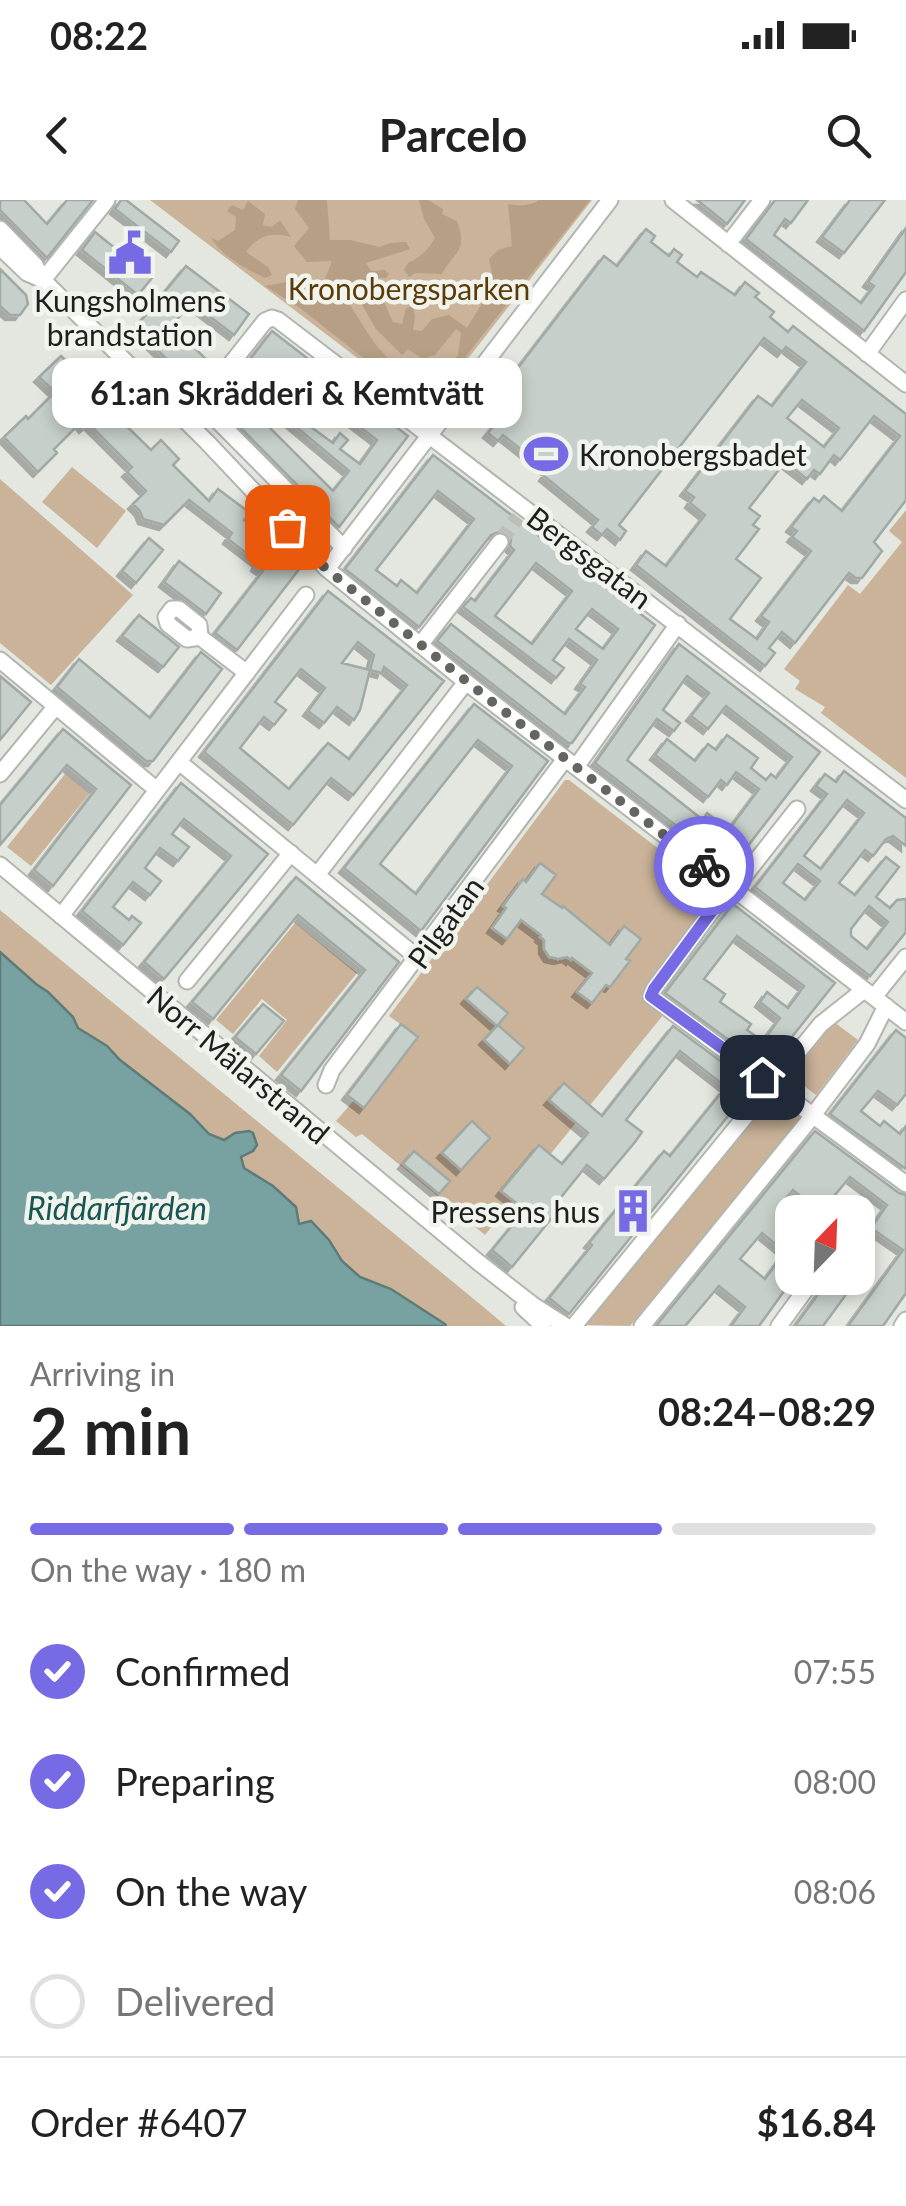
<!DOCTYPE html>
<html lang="en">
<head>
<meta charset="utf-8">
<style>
	:root { --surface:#fff; --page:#f2f2f2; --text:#222; --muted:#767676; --line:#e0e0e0; --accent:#776ae5 }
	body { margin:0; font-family:Lato,sans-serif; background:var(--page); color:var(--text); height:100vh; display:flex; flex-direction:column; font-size:38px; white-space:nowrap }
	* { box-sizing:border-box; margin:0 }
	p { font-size:32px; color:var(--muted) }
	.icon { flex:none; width:55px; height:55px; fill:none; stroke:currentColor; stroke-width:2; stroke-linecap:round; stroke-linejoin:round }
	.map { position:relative; height:1126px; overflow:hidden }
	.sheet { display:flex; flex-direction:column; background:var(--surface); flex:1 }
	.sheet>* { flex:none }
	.needle { width:65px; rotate:23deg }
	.buttons { position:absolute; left:775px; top:995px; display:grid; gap:20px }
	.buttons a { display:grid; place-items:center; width:100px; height:100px; border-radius:20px; background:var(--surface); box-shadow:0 5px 15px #0003; font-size:50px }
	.pin { position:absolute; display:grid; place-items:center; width:85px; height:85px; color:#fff; margin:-42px; border-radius:20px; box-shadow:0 5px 15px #0006 }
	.courier { position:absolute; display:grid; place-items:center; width:100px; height:100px; margin:-50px; border:8px solid #776ae5; border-radius:50%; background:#fff; color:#222; box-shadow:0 2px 12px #0007 }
	.bubble { position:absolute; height:70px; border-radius:20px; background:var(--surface); box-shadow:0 5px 15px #0003; font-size:32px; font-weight:700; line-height:70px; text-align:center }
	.overview em { font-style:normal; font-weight:700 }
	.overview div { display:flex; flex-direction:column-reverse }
	.overview { display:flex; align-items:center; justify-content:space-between; height:170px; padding:0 30px }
	h1 { font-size:65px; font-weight:700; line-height:75px }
	.bar { display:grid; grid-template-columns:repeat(4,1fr); gap:15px 10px; align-content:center; height:120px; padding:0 30px }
	.bar i { height:12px; border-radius:8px; background:var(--line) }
	.bar .on { background:var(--accent) }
	.bar p { grid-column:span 4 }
	.line { display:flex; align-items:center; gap:25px; padding:0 30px; border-top:2px solid var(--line) }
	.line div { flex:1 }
	ol { padding:0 30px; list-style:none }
	li { display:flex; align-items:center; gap:30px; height:110px }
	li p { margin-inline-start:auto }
	li .icon { padding:10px; border-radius:50%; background:var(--accent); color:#fff; stroke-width:4 }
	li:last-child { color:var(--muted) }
	li i { width:55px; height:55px; border:5px solid var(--line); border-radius:50% }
	.status { display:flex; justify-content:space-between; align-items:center; height:70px; padding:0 50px; background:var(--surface); direction:ltr }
	.status svg { height:28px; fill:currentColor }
	header { display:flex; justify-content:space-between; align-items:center; height:130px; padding:0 30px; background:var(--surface); font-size:45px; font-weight:700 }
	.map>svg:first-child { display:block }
</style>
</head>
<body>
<div class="status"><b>08:22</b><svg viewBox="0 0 49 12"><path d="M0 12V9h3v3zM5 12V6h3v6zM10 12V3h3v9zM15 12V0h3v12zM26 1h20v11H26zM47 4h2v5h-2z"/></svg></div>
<header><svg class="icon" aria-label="back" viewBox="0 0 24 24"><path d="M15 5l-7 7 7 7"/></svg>Parcelo<svg class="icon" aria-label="search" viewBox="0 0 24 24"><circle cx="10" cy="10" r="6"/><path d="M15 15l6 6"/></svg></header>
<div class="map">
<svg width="906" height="1126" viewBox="0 0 906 1126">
	<defs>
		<filter id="shadow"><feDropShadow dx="-5" dy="5" stdDeviation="0" flood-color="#0004"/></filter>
	</defs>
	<rect width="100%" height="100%" fill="#e3e7df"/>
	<path fill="#cab399" d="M150,0H592L427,211Z
		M72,267L126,311L97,348L42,302Z
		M0,279L133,395L51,485L0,443Z
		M906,310V578L821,513L825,507L795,489L800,481L784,469L848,385L860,394L902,342L889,331Z
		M65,574L89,594L31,666L7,647Z
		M565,580H569L720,696L642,798L664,814L485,1035L362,934L356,937L336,921L354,900L365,908L418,837L389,816Z
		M0,710L481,1105L506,1126H446L445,1123L391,1089L360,1077L342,1061L329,1040L299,1024L273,986L244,968L241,957L253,951L209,934L190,914L120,860L107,846L78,828L72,817L48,792L36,784L0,752Z
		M295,723L357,773L277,872L259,856L287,820L262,799L233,834L216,820Z
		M834,822L858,840L816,895L791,876Z
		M778,896L799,912V919L630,1126L586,1125L771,897Z"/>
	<path fill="#b69f84" d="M298,0H327L330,40H350L380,47L390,43L406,42L410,49L366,63L371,71L385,70L389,74L386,78H375C364,89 352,79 339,86C350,105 361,123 373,141C386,159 411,176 414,198L300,108L265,86L302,79L315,99H321L330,87L325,79L332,61L307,62L294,46L309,28L295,9Z
		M419,0H428L443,9L442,14L457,21C468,52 455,50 442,74L415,73L409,77L404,70L408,63C421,57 428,50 435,38L424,19Z
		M539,0H590L438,191C426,188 418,184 417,170C427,170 437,169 442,160L454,161L458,155L461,133L456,129L435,155L423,159L408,149L402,155L376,129L361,103L374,98L384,102L393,122L402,124L406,108L413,106L415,117L413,130L422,131L432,119L449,115L467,128L494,84L489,59L498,50L512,46L508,4C517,6 532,6 539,0Z
		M248,1L265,14L263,25L272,27L280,20L291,37C273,32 258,35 246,52L268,67L272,75L265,78C245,68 224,58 211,38L218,41L235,30L236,17L227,11L232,5L243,10Z"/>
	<path fill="#78a2a1" stroke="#5d7b79" stroke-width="2.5" d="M0,752L36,784L48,792L73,817L78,828L107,846L120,860L190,914L209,934L224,940L235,933L249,931L253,933L257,945L253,951L241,957L244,968L273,986L296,1007L299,1024L311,1021L329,1040L342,1061L360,1077L391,1089L445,1124L446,1126H0Z"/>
	<path fill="#c6cfca" stroke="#a1a9a5" stroke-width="2.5" fill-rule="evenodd" filter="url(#shadow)" d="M0,0H24L47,24L67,0H93L47,58L0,10Z
		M121,0H126L179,41L171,52L115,9Z
		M697,0H745L727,24Z
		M775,0H808L791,23L785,19L774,35L861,103L874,86L868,82L906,28V72L864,131L746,39Z
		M850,0H885L844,53L822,37Z
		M646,29L655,36L651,42L669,56L674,49L682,55L677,62L697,77L701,72L735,95L745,82L759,93L755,97L774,112L770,117L788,132L793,126L906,214V300L874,342L882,351L862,378H856L849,373L795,443L782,432L769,448L775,453L765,466L636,365L646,351L666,366L705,315L690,303L694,297L685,291L758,196L772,206L806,162L786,147L782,152L764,138L619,325L626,331L620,340L607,329L602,335L592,327L598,320L544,276L548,271L503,235L498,241L488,233L517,196L504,186L604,56L617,66ZM802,200L839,228L824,247L787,218ZM874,216L900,236L842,311L824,296L819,302L814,298L791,327L797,331L792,337L811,351L761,416L769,422L757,439L730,419L761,378L736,359L759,329L753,325L760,316L749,308L785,262L807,279L814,270L820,274L834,255L840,260Z
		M95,32L152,78L138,95L82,50Z
		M186,66L249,114L234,135L191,102L172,126L211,164L194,186L135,128Z
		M0,69L26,95L28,104L20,115H10L0,106Z
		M272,131L408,236L339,327L216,203ZM275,166L300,185L302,182L377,240L360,264L340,249L348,240L340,233L333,243L311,227L319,216L302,202L288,220L349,271L333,291L246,204Z
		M61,156L90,184L97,177L116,196L106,206L151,250L161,240L179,259L173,265L209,301L218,289L250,313L244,320L275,343L273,347L300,368L237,450L215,433L263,371L256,366L258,362L228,339L232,333L189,300L164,325L143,319L140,311L133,304L146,291L127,272L132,267L89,224L84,228L80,223L54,249L57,253L38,272L4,237L26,216L28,219L55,192L39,177Z
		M433,255L655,425L572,543H568L437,441L451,424L565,514L585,487L580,484L597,460L569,439L553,460L564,468L556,478L463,407L471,398L475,401L514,350L510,346L511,339L508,334L501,331L491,335L419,427L345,369ZM438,291L474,319L417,393L401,380L397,386L376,370ZM536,363L572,391L532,444L495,416ZM592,409L618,429L603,449L576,429Z
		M149,338L163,350L136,383L122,371Z
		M179,361L221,393L206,414L164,382Z
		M328,391L444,481L353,595L331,578L293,625L204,552ZM358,442L374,455L370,470L342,463ZM384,467L407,485L349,559L328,543L289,589L240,548L264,517L274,525L286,510L275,502L301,469L325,488L308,511L324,523L337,507L354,520L360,510L370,470L382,473Z
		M139,415L179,447L163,467L122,436Z
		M679,444L820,552L731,668L595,563ZM687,476L709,493L691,516L708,529L726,506L792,557L776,578L771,574L766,580L751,568L758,558L727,535L716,550L708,544L695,561L667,539L655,555L708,597L721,580L727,585L736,572L759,589L724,636L710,625L715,619L707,613L703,620L627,560L657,519L674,531L680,523L663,510Z
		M201,452L222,469L153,561H146L57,487L79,459L150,518Z
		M0,476L31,502L0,540Z
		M474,504L548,561L421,731L344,668ZM478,540L512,566L416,694L380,664Z
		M63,529L131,585L53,686L34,670L96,589L67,565L0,645V605Z
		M844,571L906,618V646L893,636L886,639L873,656L865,650L839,683L855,695L886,657L899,667L876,697L890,708L897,700L906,699V732L870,776L755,687L827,594L816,586L825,574L836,582ZM847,600L864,613L821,669L804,656ZM798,664L820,681L805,700L783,683ZM869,706L888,722L867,749L851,736V729Z
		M181,583L268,654L164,779L144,762L231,656L184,619L172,634L189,647L178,661L160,648L145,668L161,681L150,695L133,682L113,707L129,720L132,716L141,723L123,745L82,711Z
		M540,663L556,675L542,694L562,708L563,706L610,745L624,726L641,739L626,759L630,761L610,787L606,785L592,803L577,792L592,773L572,758L571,760L567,757L558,759L549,757L544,749V740L540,737L541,735L521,720L507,739L492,728L506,708L503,706L523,679L526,682Z
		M296,677L399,762L301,891L281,875L365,770L298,715L213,819L192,802Z
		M733,704L835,783L767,868L665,793ZM737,736L804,786L788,808L767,792L760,802L780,818L763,841L747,830L751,824L720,802L725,794L704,779Z
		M477,787L508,813L497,826L466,799Z
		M263,804L284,821L256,854L235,837Z
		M401,824L418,837L364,908L347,895Z
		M498,825L524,848L510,864L484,840Z
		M673,826L753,885L569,1114L549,1098L592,1045L589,1043L664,951L670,956L726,887L680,851L626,920L642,932L635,942L604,979L587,965L554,1006L559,1009L512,1067L492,1050L525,1010L501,991L539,945L562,964L588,933L549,900L564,883L602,916Z
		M896,830L906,838V894L897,905L878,891L861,911L880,926L884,921L900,934L906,926V969L830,914Z
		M472,921L490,938L461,970L442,953Z
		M815,931L899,993L906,995V1093L883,1126H848L903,1050L871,1028L887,1005L850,977L829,1002L832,1005L826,1012H803L810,1004L793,990L779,1006L792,1016V1080L759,1126H731L745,1107L719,1086L685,1126H656ZM762,1033L785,1052L765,1079L740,1059Z
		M414,951L450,981L439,994L403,964Z
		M830,1078H858L823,1126H795Z"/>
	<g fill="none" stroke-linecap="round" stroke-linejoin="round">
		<path stroke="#bcbfb8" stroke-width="15" stroke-dasharray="15 8" stroke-linecap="butt" d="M500,342L518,317"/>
		<g stroke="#b2b6af" stroke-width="19">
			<path id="minor" d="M673,0L906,184
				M0,29L35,65L43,80L207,242L327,369L466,482L906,822
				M728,44L762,0
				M0,47L27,73L43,80
				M43,80L107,0
				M867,154L906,100
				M344,348L205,208L204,198L207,194L265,121L272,118L278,120L906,600
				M327,369L610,0
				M200,437L199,425L179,409H172L166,417L168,424L187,439L200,437L247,473
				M420,445L500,342
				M0,460L157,590
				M179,562L418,758
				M576,567L678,424
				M0,574L56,506
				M797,609L734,689L720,700L654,789L651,796L906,984
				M0,665L478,1062L533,1105L566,1126
				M317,675L466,482
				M61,716L306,395
				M187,781L291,653
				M874,797L906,757
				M326,885L332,870L565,559
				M523,1107L543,1126
				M574,1126L821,824L864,790
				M642,1126L807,923L867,844L886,806
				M779,1126L814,1078
				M902,1126L906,1120"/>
		</g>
		<use href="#minor" stroke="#fff" stroke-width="15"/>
	</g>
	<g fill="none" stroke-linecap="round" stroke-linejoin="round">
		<path stroke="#636561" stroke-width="10" stroke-dasharray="0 18" d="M287,327L327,370L344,383L491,501L704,666"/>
		<path stroke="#776ae5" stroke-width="12" d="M704,666L734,689L720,700L654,789L651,796L762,877"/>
	</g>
	<defs>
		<g id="civic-bare" transform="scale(3.45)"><path d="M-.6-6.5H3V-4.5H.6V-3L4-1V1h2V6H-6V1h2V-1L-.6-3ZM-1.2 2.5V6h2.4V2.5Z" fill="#776ae5" stroke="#f0f4ed" stroke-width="2.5" paint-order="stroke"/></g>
		<g id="stadium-bare" transform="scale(3.45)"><path d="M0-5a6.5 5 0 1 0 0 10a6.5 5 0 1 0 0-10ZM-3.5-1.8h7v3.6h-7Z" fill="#776ae5" stroke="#f0f4ed" stroke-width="2.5" paint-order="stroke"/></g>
		<g id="building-bare" transform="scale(3.45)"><path d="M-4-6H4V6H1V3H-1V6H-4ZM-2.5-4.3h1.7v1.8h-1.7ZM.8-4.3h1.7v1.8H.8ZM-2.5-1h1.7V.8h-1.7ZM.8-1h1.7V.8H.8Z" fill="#776ae5" stroke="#f0f4ed" stroke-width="2.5" paint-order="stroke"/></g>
	</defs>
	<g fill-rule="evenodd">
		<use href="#civic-bare" x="130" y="53"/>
		<use href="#stadium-bare" x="546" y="254"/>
		<use href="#building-bare" x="633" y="1011"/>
	</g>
	<g text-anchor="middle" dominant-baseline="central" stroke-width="9" stroke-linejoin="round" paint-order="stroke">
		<g font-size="30" fill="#5c3b0a" stroke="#f0f4ed">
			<text x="409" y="88">Kronobergsparken</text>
		</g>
		<g font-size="30" fill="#1e1f1d" stroke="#f0f4ed">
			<text x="130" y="100">Kungsholmens<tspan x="130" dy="34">brandstation</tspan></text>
			<text x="579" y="254" text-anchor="start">Kronobergsbadet</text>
			<text x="600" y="1011" text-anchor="end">Pressens hus</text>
		</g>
		<g font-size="30" fill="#1e1f1d" stroke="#f0f4ed">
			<text transform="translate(590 357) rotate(37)">Bergsgatan</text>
			<text transform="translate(445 722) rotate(-54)">Pilgatan</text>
			<text transform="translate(239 864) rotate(40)">Norr Mälarstrand</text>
		</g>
		<g font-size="32" font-style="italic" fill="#185654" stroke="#f0f4ed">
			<text x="117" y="1007">Riddarfjärden</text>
		</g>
	</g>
</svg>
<div class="buttons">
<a><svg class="needle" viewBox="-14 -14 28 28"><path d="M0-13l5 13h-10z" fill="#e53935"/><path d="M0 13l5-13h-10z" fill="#767676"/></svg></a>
</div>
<div class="pin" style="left:287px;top:327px;background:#ea580c"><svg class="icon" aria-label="bag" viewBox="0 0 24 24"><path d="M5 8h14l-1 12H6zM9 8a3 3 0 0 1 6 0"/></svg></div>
<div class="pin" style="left:762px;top:877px;background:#1f2937"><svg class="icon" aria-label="home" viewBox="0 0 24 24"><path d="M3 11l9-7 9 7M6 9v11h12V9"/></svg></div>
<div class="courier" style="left:704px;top:666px"><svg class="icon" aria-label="bike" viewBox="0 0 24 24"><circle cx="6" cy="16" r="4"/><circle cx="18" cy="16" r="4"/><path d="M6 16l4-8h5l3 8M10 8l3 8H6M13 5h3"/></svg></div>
<div class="bubble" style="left:52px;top:158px;width:470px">61:an Skrädderi &amp; Kemtvätt</div>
</div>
<section class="sheet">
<div class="overview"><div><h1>2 min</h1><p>Arriving in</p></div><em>08:24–08:29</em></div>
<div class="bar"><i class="on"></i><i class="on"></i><i class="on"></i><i></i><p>On the way · 180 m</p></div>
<ol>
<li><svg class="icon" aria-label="check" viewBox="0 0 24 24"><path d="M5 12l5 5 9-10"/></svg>Confirmed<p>07:55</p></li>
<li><svg class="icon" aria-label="check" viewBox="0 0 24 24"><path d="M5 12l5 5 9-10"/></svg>Preparing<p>08:00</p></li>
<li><svg class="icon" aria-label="check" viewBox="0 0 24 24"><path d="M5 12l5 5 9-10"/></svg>On the way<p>08:06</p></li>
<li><i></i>Delivered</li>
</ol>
<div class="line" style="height:130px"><div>Order #6407</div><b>$16.84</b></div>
</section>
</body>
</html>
